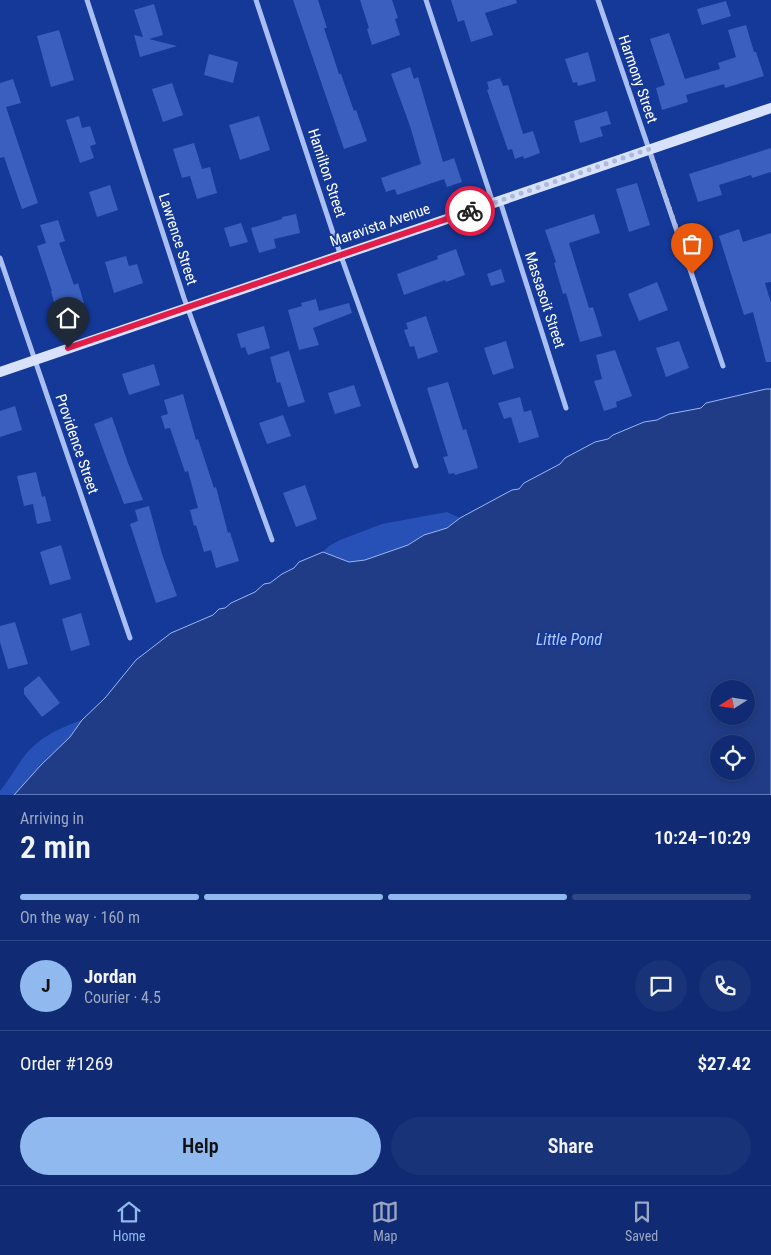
<!DOCTYPE html>
<html lang="en">
<head>
<meta charset="utf-8">
<style>
	:root { --surface:#102b73; --page:#193378; --text:#f1f3f6; --muted:#9ca7c4; --line:#304785; --accent:#90b9f0 }
	body { margin:0; font-family:"Roboto Condensed",sans-serif; background:var(--page); color:var(--text); height:100vh; display:flex; flex-direction:column; font-size:19px; white-space:nowrap }
	* { box-sizing:border-box; margin:0 }
	p { font-size:16px; color:var(--muted) }
	.icon { flex:none; width:28px; height:28px; fill:none; stroke:currentColor; stroke-width:2; stroke-linecap:round; stroke-linejoin:round }
	.map { position:relative; height:795px; overflow:hidden }
	.details { display:flex; flex-direction:column; background:var(--surface); flex:1 }
	.details>* { flex:none }
	.needle { width:32px; rotate:258deg }
	.controls { position:absolute; left:710px; top:680px; display:grid; gap:10px }
	.controls a { display:grid; place-items:center; width:45px; height:45px; border-radius:50%; background:var(--surface); box-shadow:0 2px 8px #0003,0 0 0 1px var(--line); font-size:25px }
	.pin { position:absolute; display:grid; place-items:center; width:42px; height:42px; color:#fff; margin:-51px -21px; border-radius:50% 50% 50% 0; rotate:-45deg; box-shadow:0 0 5px #0007 }
	.pin .icon { rotate:45deg }
	.courier { position:absolute; display:grid; place-items:center; width:50px; height:50px; margin:-25px; border:4px solid #e11d48; border-radius:50%; background:#fff; color:#222; box-shadow:0 1px 6px #0007 }
	.head em { font-style:normal; font-weight:600 }
	.head div { display:flex; flex-direction:column-reverse }
	.head { display:flex; align-items:center; justify-content:space-between; height:85px; padding:0 20px }
	h1 { font-size:32px; font-weight:600; line-height:38px }
	.bar { display:grid; grid-template-columns:repeat(4,1fr); gap:8px 5px; align-content:center; height:60px; padding:0 20px }
	.bar i { height:6px; border-radius:4px; background:var(--line) }
	.bar .current { background:var(--accent) }
	.bar p { grid-column:span 4 }
	.line { display:flex; align-items:center; gap:12px; padding:0 20px; border-top:1px solid var(--line) }
	.line div { flex:1 }
	.round { display:grid; place-items:center; flex:none; width:52px; height:52px; border-radius:26px; background:var(--page) }
	.button { display:flex; gap:10px; margin-top:auto; padding:10px 20px }
	.button a { flex:1; height:58px; border-radius:30px; background:var(--accent); color:#111; font-size:20px; font-weight:600; line-height:58px; text-align:center }
	.button a+a { background:var(--page); color:var(--text) }
	.menu { display:flex; justify-content:space-around; align-items:center; height:70px; border-top:1px solid var(--line); background:var(--surface); font-size:14px; color:var(--muted) }
	.menu a { display:grid; justify-items:center; gap:2px }
	.menu .current { color:var(--accent) }
	.map>svg:first-child { display:block }
</style>
</head>
<body>
<div class="map">
<svg width="771" height="795" viewBox="0 0 771 795">
	<rect width="100%" height="100%" fill="#153999"/>
	<path fill="#2851b7" d="M447,512L460,518L447,528L424,535L408,545L365,560L349,562L323,552L329,546L340,540L382,524Z
		M82,720L70,737L41,765L14,795H0V791C9,780 15,769 23,758C37,738 60,728 82,720Z"/>
	<path fill="#213c86" stroke="#9bb6f5" fill-rule="evenodd" d="M766,389H771V795H14L41,765L70,737L82,720L105,698L136,660L171,633L213,615L219,609L225,608L231,603L255,592L264,584L270,583L282,574L294,568L299,562L323,552L349,562L365,560L408,545L424,535L447,528L460,518L512,490L519,489L524,483L560,464L565,458L595,442L608,439L613,435L644,422L657,420L669,414L701,408L706,403ZM719,689H746V716H719ZM719,744H746V771H719Z"/>
	<path fill="#3a5fbf" d="M293,0H318L327,28H324L339,74H341L354,111L356,110L367,141L344,149Z
		M360,0H392L398,18L395,19L400,35L372,45L367,29L369,28Z
		M451,0H516L517,3L485,13L493,35L471,42L464,20L458,22Z
		M726,1L731,16L702,25L697,9Z
		M154,4L163,35L149,39L177,46L140,57L134,35L143,37L134,10Z
		M746,25L754,52H756L764,76L725,88L724,84L686,95L688,102L662,110L656,88L665,85L650,39L669,33L685,79L720,69L718,63L736,57L728,30Z
		M59,30L74,80L51,87L37,36Z
		M588,52L596,81L578,86L577,82L573,83L565,59Z
		M209,54L238,62L233,83L204,75Z
		M410,67L414,79L418,77L443,162L454,158L462,182L447,187L444,179L397,195L395,189L386,192L381,178L421,164L410,126L391,74Z
		M500,78L503,86L508,85L523,134L533,131L540,153L524,159L523,156L515,159L512,149L508,150L487,90L489,89L487,82Z
		M13,79L21,103L6,107L38,203L22,209L4,157L0,158V83Z
		M172,83L183,115L163,122L152,89Z
		M607,111L611,124L600,127L603,136L580,143L574,121Z
		M79,116L82,128L90,126L96,144L90,146L94,158L80,163L66,120Z
		M259,116L270,150L240,160L229,125Z
		M194,143L202,169L210,167L217,193L197,199L190,176L182,178L173,149Z
		M771,148V172L752,178L751,175L719,185L722,195L698,202L689,174Z
		M637,183L650,225L629,232L616,189Z
		M110,185L118,210L97,217L89,192Z
		M296,214L300,233L274,239L276,248L259,253L251,228L282,219V217Z
		M594,214L600,233L569,243L589,308L593,307L602,336L580,342L566,293L563,294L554,263L556,262L545,230Z
		M58,220L65,241L59,243L74,285L78,283L84,303L56,310L51,291H52L37,246L46,243L40,225Z
		M241,223L248,242L230,247L224,228Z
		M739,229L743,242L771,233V282L765,283L771,303V362H766L753,312L744,315L719,236Z
		M456,249L465,275L446,282L445,280L404,295L397,274L438,259L437,256Z
		M126,256L129,266L137,264L143,283L114,293L105,262Z
		M501,269L505,282L491,286L487,274Z
		M657,282L668,310L639,321L628,294Z
		M316,299L319,311L349,303L352,313L313,328L319,345L299,350L288,310L302,306L301,303Z
		M426,316L438,352L418,359L414,346L410,347L404,330L408,329L406,323Z
		M264,326L270,348L248,355L245,347L241,348L237,334Z
		M506,341L514,368L493,375L484,348Z
		M679,341L689,368L666,377L656,348Z
		M615,350L632,396L616,402L617,407L604,411L594,381L602,379L596,355Z
		M289,351L305,402L288,407L280,382L277,383L270,357Z
		M154,364L160,385L129,395L122,374Z
		M448,382L463,430L466,429L478,468L455,475L454,473L449,474L443,457L448,456L427,388Z
		M354,385L361,406L335,414L328,393Z
		M183,394L196,440L198,439L214,488L216,487L228,533L230,532L239,561L216,568L211,550L204,552L196,525L194,526L190,510L198,508L188,471L185,472L170,428L165,429L161,416L168,414L164,400Z
		M520,397L524,412L531,410L539,437L519,443L511,417L504,419L498,403Z
		M15,406L22,430L0,437V411Z
		M283,415L291,436L267,444L259,423Z
		M112,417L128,463L143,500L124,504L106,457L94,424Z
		M36,472L42,497L45,496L51,521L37,524L33,504L24,506L17,476Z
		M305,485L317,519L296,527L283,493Z
		M149,506L162,554L177,596L156,603L130,524L138,521L135,510Z
		M61,545L71,579L50,585L40,552Z
		M81,613L90,645L71,651L62,619Z
		M15,622L28,664L8,669L0,642V626Z
		M39,676L60,703L42,717L24,694V688Z"/>
	<g fill="none" stroke-linecap="round" stroke-linejoin="round">
		<path stroke="#a9bef2" stroke-width="5" d="M87,0L184,298L272,540
			M256,0L336,242L416,466
			M426,0L493,203
			M598,0L723,366
			M500,201L566,408
			M0,258L130,638"/>
		<path stroke="#d8e2fc" stroke-width="10" d="M0,372L771,108"/>
	</g>
	<g fill="none" stroke-linecap="round" stroke-linejoin="round">
		<path stroke="#adbadb" stroke-width="5" stroke-dasharray="0 9" d="M470,211L649,149L692,274"/>
		<path stroke="#e11d48" stroke-width="6" d="M68,348L470,211"/>
	</g>
	<g text-anchor="middle" dominant-baseline="central" stroke-width="4" stroke-linejoin="round" paint-order="stroke">
		<g font-size="15" fill="#fff" stroke="#153999">
			<text transform="translate(638 79) rotate(71)">Harmony Street</text>
			<text transform="translate(327 173) rotate(72)">Hamilton Street</text>
			<text transform="translate(380 225) rotate(-19)">Maravista Avenue</text>
			<text transform="translate(178 239) rotate(72)">Lawrence Street</text>
			<text transform="translate(545 300) rotate(72)">Massasoit Street</text>
			<text transform="translate(77 444) rotate(71)">Providence Street</text>
		</g>
		<g font-size="16" font-style="italic" fill="#b5c9f9" stroke="#153999">
			<text x="569" y="639">Little Pond</text>
		</g>
	</g>
</svg>
<div class="controls">
<a><svg class="needle" viewBox="-14 -14 28 28"><path d="M0-13l5 13h-10z" fill="#e53935"/><path d="M0 13l5-13h-10z" fill="#9ca7c4"/></svg></a>
<a><svg class="icon" aria-label="locate" viewBox="0 0 24 24"><circle cx="12" cy="12" r="6"/><path d="M12 2v4M12 18v4M2 12h4M18 12h4"/></svg></a>
</div>
<div class="pin" style="left:692px;top:274px;background:#ea580c"><svg class="icon" aria-label="bag" viewBox="0 0 24 24"><path d="M5 8h14l-1 12H6zM9 8a3 3 0 0 1 6 0"/></svg></div>
<div class="pin" style="left:68px;top:348px;background:#1f2937"><svg class="icon" aria-label="home" viewBox="0 0 24 24"><path d="M3 11l9-7 9 7M6 9v11h12V9"/></svg></div>
<div class="courier" style="left:470px;top:211px"><svg class="icon" aria-label="bike" viewBox="0 0 24 24"><circle cx="6" cy="16" r="4"/><circle cx="18" cy="16" r="4"/><path d="M6 16l4-8h5l3 8M10 8l3 8H6M13 5h3"/></svg></div>
</div>
<section class="details">
<div class="head"><div><h1>2 min</h1><p>Arriving in</p></div><em>10:24–10:29</em></div>
<div class="bar"><i class="current"></i><i class="current"></i><i class="current"></i><i></i><p>On the way · 160 m</p></div>
<div class="line" style="height:90px"><b class="round" style="background:var(--accent);color:#111">J</b><div><b>Jordan</b><p>Courier · 4.5</p></div><a class="round"><svg class="icon" aria-label="chat" viewBox="0 0 24 24"><path d="M4 5h16v11H9l-5 4z"/></svg></a><a class="round"><svg class="icon" aria-label="phone" viewBox="0 0 24 24"><path d="M5 4h4l2 5-3 2q2 4 5 5l2-3 5 2v4C11 20 4 13 5 4z"/></svg></a></div>
<div class="line" style="height:65px"><div>Order #1269</div><b>$27.42</b></div>
<div class="button"><a>Help</a><a>Share</a></div>
</section>
<nav class="menu">
<a class="current"><svg class="icon" aria-label="home" viewBox="0 0 24 24"><path d="M3 11l9-7 9 7M6 9v11h12V9"/></svg>Home</a>
<a><svg class="icon" aria-label="map" viewBox="0 0 24 24"><path d="M3 6l6-2 6 2 6-2v14l-6 2-6-2-6 2zM9 4v14M15 6v14"/></svg>Map</a>
<a><svg class="icon" aria-label="saved" viewBox="0 0 24 24"><path d="M7 4h10v16l-5-4-5 4z"/></svg>Saved</a>
</nav>
</body>
</html>
